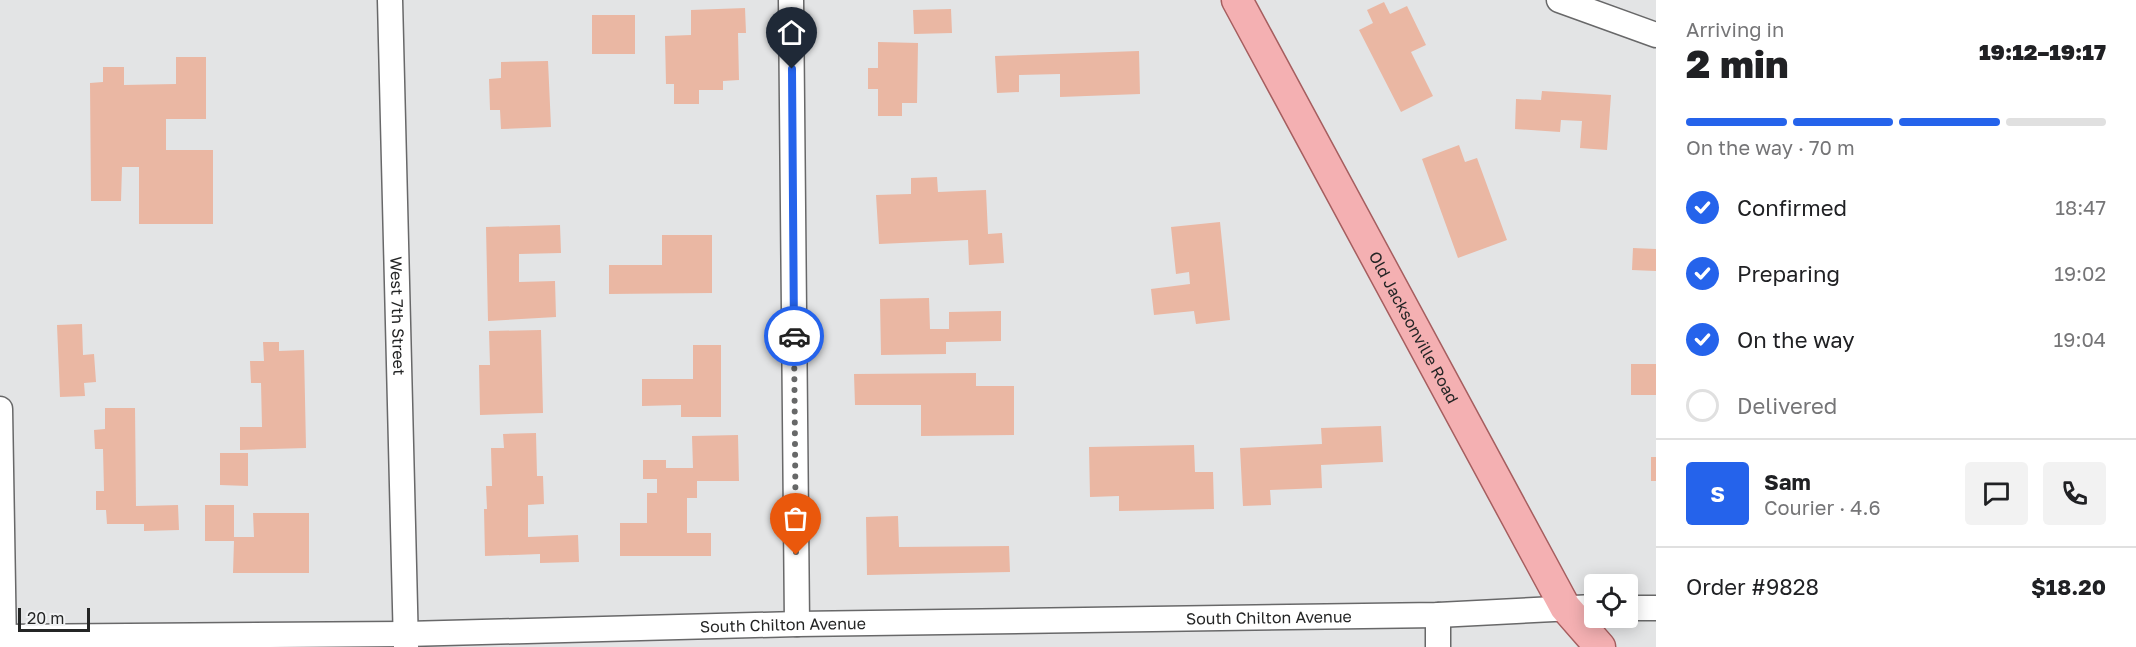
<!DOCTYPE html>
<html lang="en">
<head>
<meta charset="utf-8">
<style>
	:root { --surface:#fff; --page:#f2f2f2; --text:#202124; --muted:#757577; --line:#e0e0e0; --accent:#2563eb }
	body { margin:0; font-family:"Golos Text",sans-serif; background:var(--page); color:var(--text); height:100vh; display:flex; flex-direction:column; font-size:22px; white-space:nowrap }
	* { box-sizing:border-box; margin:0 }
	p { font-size:20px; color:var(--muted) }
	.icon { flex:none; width:33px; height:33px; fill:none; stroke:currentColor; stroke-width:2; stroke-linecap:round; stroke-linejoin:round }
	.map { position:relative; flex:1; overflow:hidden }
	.details { display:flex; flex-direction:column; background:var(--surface); width:480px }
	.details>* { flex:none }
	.tools { position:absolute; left:1584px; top:574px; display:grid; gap:12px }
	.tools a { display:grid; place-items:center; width:54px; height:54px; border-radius:6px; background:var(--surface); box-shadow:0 3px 15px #0003; font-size:30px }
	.scale { position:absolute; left:18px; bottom:15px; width:72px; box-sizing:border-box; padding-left:6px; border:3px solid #242525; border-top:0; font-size:16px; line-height:21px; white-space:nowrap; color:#242525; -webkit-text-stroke:4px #f0f1f2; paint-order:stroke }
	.pin { position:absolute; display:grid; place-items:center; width:51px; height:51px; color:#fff; margin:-62px -26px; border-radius:50% 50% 50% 0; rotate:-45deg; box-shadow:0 0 6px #0007 }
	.pin .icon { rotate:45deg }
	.courier { position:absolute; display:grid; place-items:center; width:60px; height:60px; margin:-30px; border:4px solid #2563eb; border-radius:50%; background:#fff; color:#222; box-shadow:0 2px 8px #0007 }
	.summary em { font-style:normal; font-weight:800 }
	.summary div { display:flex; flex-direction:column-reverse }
	.summary { display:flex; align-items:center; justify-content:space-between; height:102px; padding:0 30px }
	h1 { font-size:39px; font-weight:800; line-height:45px }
	.bar { display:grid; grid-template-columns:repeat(4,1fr); gap:9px 6px; align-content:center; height:72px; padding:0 30px }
	.bar i { height:8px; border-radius:4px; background:var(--line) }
	.bar .current { background:var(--accent) }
	.bar p { grid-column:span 4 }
	.line { display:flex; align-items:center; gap:15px; padding:0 30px; border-top:2px solid var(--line) }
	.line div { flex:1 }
	.round { display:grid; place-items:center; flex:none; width:63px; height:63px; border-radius:6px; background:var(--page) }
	ol { padding:0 30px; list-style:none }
	li { display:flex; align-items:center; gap:18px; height:66px }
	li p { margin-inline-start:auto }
	li .icon { padding:6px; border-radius:50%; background:var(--accent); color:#fff; stroke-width:4 }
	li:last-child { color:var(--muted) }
	li i { width:33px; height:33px; border:3px solid var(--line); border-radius:50% }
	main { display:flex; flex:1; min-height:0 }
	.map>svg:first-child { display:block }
</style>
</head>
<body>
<main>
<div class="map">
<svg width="1656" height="647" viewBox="0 0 1656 647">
	<rect width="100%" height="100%" fill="#e3e4e5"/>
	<path fill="#eab7a3" d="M1384,2L1390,14L1407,6L1426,45L1411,52L1433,96L1401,112L1359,30L1373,23L1367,10Z
		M745,8L746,33H738L739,80L723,81V90H699V104H674V84H666L665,36L691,35V10Z
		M951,9L952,33L914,34L913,10Z
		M592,15H635V54H592Z
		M878,42L918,43L917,103H902V116H878V89H868V68H878Z
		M1139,51L1140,94L1060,97V74L1019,75V92L997,93L995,56Z
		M176,57H206V119H166V150H213V224H139V167H122L121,201H91L90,83L103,82V67H124V85L176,84Z
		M548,61L551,127L501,129L500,110H490L489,79L501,78V62Z
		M1542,91L1611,95L1607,150L1580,148L1582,121L1561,120L1560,132L1515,129L1516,99L1541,100Z
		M1459,145L1465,162L1477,158L1507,240L1458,258L1422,159Z
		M937,177L938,192L986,190L988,234L1002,233L1004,263L969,265L968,240L879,244L876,195L911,194V178Z
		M1220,222L1230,320L1196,324L1194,311L1154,315L1151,289L1190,284L1189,272L1176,274L1171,227Z
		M560,225L561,253L519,254V282L555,281L556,317L488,321L486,227Z
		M662,235H712V293L609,294V265H662Z
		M1633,248L1656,249V271L1632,270Z
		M929,298L930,329H949V312L1001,311V341L946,342V354L881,355L880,299Z
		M82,324L83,355L94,354L96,382L84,383L85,396L60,397L57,325Z
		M541,330L543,413L480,415L479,365H490L489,331Z
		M263,342H279V351L304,350L306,448L240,450V427H262L261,383H251L250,361H264Z
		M693,345H721V417H681V405L642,406V379H693Z
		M1631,364H1656V395H1631Z
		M976,373V386H1014V435L921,436V405H855L854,374Z
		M105,408H135L136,506L178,505L179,530L144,531V524H107L106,510H96V491H104L103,449H95L94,430L105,429Z
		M1381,426L1383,462L1321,465L1322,488L1270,490L1271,505L1243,506L1240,448L1322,444L1321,428Z
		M536,433L537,476H543L544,504L528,505V537L578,535L579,562L540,563V554L485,556L484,509H487L486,486H492L491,448H504L503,434Z
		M738,435L739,481H697V498H687V533H711V556H620V523H647V493H657V479H643V460H666V468H693L692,436Z
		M1194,445L1195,472H1213L1214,509L1119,511V496L1090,497L1089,447Z
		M220,453H248V486L220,485Z
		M1651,457H1656V481H1651Z
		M205,505H234V537H254L253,513H309V573H233L234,541H205Z
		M898,516L899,547L1009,546L1010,572L867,575L866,517Z"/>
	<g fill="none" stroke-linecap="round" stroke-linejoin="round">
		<g stroke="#686869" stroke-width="27">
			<g id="minor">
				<path id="s1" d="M390,0L406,647"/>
				<path d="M791,0L797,624"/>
				<path d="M1559,0L1656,35"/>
				<path d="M0,409L4,647"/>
				<path d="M1628,608H1656"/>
				<path id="s2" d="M0,637L406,634L797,624L1438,615L1594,607"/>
				<path d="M1438,647V615"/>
			</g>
		</g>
		<g stroke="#a65e5f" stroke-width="33">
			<g id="major">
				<path id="s3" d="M1237,0L1565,607L1600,647"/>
			</g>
		</g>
		<use href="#minor" stroke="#fff" stroke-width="24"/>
		<use href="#major" stroke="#f4b0b2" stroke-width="30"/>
	</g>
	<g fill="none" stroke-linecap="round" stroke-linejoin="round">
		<path stroke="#676868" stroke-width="6" stroke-dasharray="0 10.8" d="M794,336L796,555"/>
		<path stroke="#2563eb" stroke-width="8" d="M792,69L794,336"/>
	</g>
	<g text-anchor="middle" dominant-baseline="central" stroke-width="4.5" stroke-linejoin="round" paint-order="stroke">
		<g font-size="16" fill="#242525" stroke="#f0f1f2">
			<text stroke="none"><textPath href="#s1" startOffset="316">West 7th Street</textPath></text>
			<text stroke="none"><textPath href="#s3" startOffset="372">Old Jacksonville Road</textPath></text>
			<text stroke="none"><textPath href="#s2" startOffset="1269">South Chilton Avenue</textPath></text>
			<text stroke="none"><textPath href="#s2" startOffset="783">South Chilton Avenue</textPath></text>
		</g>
	</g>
</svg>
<div class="tools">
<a><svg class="icon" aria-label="locate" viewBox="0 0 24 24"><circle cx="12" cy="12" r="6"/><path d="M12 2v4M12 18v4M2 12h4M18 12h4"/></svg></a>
</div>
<div class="scale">20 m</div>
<div class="pin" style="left:796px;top:555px;background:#ea580c"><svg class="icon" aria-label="bag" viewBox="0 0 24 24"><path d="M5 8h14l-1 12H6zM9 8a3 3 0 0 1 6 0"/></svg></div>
<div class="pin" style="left:792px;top:69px;background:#1f2937"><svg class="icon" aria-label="home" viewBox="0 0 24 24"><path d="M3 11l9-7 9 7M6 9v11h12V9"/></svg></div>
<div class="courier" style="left:794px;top:336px"><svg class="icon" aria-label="car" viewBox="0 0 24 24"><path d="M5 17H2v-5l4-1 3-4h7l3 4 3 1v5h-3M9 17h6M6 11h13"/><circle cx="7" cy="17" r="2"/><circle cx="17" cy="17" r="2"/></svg></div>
</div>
<section class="details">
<div class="summary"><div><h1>2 min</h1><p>Arriving in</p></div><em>19:12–19:17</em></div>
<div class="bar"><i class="current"></i><i class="current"></i><i class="current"></i><i></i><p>On the way · 70 m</p></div>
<ol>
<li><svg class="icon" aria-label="check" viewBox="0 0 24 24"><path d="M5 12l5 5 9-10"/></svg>Confirmed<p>18:47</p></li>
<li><svg class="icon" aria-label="check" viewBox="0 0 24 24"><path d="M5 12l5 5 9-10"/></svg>Preparing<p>19:02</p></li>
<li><svg class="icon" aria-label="check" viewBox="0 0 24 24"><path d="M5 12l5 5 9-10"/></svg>On the way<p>19:04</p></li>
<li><i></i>Delivered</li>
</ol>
<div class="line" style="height:108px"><b class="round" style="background:var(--accent);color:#fff">S</b><div><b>Sam</b><p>Courier · 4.6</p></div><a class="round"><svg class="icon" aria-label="chat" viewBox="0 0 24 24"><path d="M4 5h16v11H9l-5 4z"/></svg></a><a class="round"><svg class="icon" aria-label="phone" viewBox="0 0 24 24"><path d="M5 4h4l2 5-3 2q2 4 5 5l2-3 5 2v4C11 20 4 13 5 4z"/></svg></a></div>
<div class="line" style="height:78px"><div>Order #9828</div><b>$18.20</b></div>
</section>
</main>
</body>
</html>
